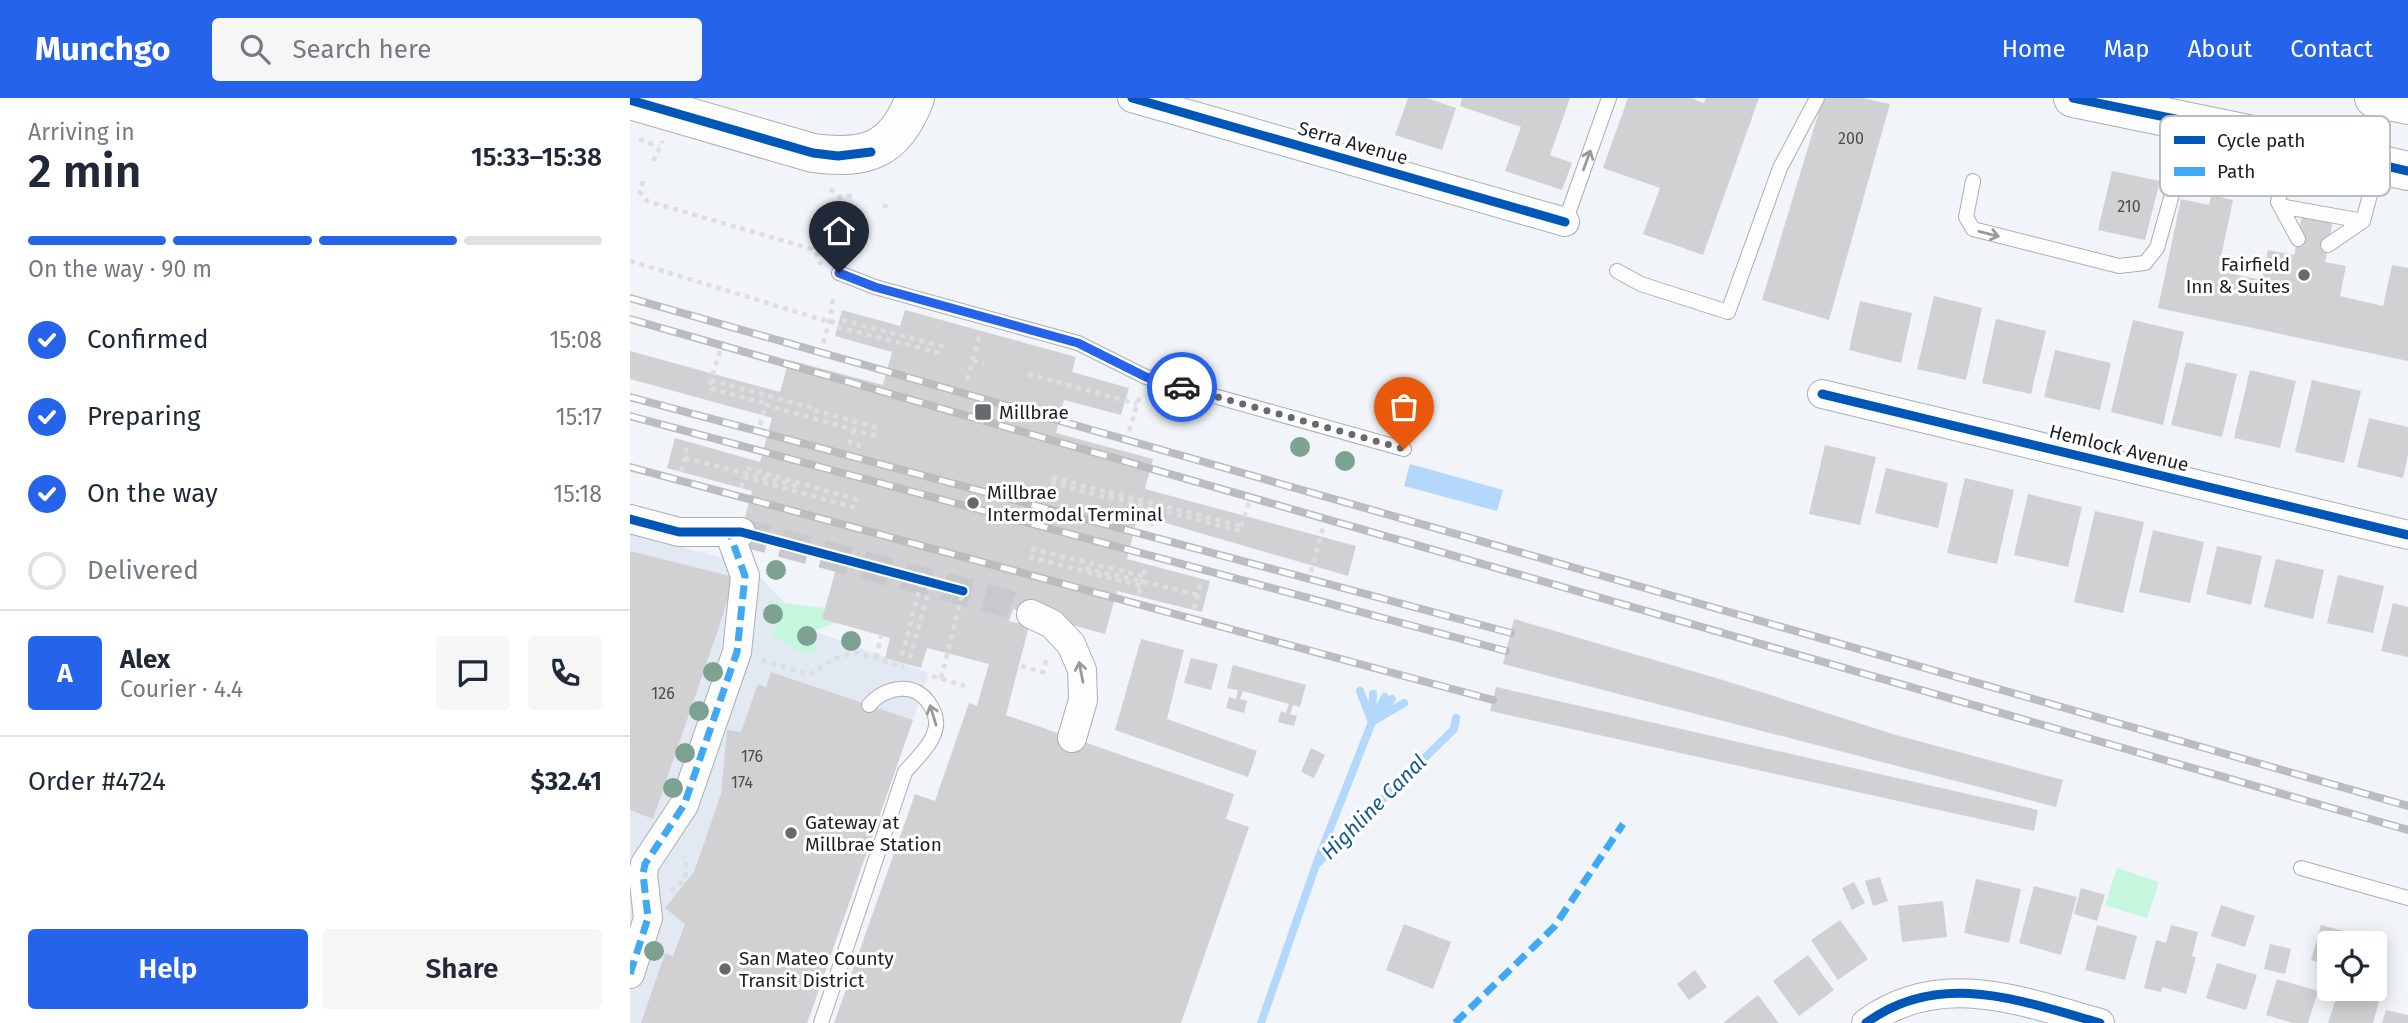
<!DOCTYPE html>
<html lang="en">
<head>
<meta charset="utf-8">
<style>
	:root { --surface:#fff; --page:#f6f6f7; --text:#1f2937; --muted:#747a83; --line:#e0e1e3; --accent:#2563eb }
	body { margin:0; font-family:"Fira Sans",sans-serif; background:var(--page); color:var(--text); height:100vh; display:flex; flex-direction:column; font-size:26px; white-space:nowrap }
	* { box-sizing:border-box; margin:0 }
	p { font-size:23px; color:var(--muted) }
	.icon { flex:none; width:38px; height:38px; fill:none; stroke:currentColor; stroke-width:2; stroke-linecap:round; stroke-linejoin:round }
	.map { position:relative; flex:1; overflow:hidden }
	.side { display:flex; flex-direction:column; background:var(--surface); width:630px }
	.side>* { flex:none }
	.controls { position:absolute; left:1687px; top:833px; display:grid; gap:14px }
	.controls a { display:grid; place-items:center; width:70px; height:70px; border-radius:7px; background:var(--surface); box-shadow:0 4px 18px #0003; font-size:35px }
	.pin { position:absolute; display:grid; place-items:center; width:60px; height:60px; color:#fff; margin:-72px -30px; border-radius:50% 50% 50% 0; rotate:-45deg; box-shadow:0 0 7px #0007 }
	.pin .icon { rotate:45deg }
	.courier { position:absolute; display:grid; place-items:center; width:70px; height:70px; margin:-35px; border:5px solid #2563eb; border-radius:50%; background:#fff; color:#222; box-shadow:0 2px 9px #0007 }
	.head em { font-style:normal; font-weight:600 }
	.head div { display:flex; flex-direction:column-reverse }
	.head { display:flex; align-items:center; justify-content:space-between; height:119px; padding:0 28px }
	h1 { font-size:46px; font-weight:600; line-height:52px }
	.bar { display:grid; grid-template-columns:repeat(4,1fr); gap:10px 7px; align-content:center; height:84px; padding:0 28px }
	.bar i { height:9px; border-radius:5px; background:var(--line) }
	.bar .selected { background:var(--accent) }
	.bar p { grid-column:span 4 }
	.line { display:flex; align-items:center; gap:18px; padding:0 28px; border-top:2px solid var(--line) }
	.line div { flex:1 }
	.round { display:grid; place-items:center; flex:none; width:74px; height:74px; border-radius:7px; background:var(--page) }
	ol { padding:0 28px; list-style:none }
	li { display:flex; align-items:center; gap:21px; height:77px }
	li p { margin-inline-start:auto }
	li .icon { padding:7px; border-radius:50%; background:var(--accent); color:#fff; stroke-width:4 }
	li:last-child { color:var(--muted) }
	li i { width:38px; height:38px; border:4px solid var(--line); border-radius:50% }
	.action { display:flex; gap:14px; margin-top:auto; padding:14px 28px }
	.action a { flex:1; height:80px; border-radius:7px; background:var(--accent); color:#fff; font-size:28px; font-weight:600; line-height:80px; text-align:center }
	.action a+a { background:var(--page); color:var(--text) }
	header { display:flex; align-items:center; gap:42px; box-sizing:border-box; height:98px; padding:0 35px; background:var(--accent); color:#fff }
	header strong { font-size:33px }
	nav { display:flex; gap:38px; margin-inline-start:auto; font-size:24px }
	.search { width:490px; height:63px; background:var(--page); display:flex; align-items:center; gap:18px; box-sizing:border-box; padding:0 24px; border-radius:7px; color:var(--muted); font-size:26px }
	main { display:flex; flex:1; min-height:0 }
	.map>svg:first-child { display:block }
</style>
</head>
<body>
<header>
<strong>Munchgo</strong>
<div class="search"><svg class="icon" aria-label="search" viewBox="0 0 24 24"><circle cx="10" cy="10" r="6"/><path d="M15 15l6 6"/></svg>Search here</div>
<nav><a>Home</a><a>Map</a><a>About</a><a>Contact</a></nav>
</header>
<main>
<section class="side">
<div class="head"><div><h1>2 min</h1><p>Arriving in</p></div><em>15:33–15:38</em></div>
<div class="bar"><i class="selected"></i><i class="selected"></i><i class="selected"></i><i></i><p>On the way · 90 m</p></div>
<ol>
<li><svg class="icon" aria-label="check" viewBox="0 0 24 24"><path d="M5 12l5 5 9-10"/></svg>Confirmed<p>15:08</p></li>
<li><svg class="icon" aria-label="check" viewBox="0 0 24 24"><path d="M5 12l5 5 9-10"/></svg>Preparing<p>15:17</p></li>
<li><svg class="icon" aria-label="check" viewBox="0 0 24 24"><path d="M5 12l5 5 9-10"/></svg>On the way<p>15:18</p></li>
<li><i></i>Delivered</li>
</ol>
<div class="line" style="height:126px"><b class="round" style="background:var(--accent);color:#fff">A</b><div><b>Alex</b><p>Courier · 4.4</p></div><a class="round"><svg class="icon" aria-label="chat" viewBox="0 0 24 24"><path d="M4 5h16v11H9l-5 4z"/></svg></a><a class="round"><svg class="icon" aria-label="phone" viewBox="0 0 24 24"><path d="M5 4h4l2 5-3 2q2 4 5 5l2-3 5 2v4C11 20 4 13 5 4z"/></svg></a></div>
<div class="line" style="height:91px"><div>Order #4724</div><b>$32.41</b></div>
<div class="action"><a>Help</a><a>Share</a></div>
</section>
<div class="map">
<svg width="1778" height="925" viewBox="0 0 1778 925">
	<rect width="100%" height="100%" fill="#f1f4f8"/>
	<path fill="#e3e9f3" d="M0,435L118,467L181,532L299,575L178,925H0Z"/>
	<path fill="#c6f6dd" d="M138,503L210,512L209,524L186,532L187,554L173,556L144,539L140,533L146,531L150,511L149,509L138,510Z
		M1487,770L1529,784L1517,820L1475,807Z"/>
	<path fill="#b4d7fc" d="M780,366L873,392L867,413L774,388Z"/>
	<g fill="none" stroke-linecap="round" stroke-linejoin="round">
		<path stroke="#b4d7fc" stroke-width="8" d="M730,593L742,624
			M751,614L762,601
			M742,617L743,596
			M745,622L774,605
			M687,764L742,624L755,599
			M631,925L686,767L824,631L826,620"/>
	</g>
	<path fill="#d1d1d4" d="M778,0H797L826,10L812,52L765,37Z
		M832,0H940L920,57L942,65L932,92L875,73L891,29L830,8Z
		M998,0H1061L1074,5L1076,0H1129L1073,157L1013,136L1030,90L973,70Z
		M1193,0H1232L1260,6L1199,222L1132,202Z
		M1482,73L1530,83L1515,142L1468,132Z
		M1581,97L1603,102L1588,173L1632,182L1638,152L1664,157L1672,118L1703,123L1695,164L1716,168L1710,198L1753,208L1762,167L1778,170V263L1528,210L1551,101L1579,107Z
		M1304,198L1352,210L1336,282L1287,271Z
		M1230,203L1282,215L1271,265L1219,252Z
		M212,212L270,228L275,212L446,259L442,274L499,290L491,317L434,302L426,335L523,361L515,391L726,448L718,478L508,417L497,461L580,483L572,514L487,493L475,536L383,511L379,523L399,528L376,617L604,696L596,721L619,729L551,925H204L285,696L305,703L339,605L347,608L359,566L297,550L291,570L255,560L260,540L192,521L208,464L110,438L122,393L37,370L45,340L130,364L142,320L0,281V253L150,294L159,262L253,287L262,254L205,238Z
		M1366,221L1416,233L1401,296L1352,285Z
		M1503,222L1554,234L1533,327L1481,314Z
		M1425,252L1481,265L1470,312L1414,299Z
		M1556,264L1607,276L1592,339L1541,327Z
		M1620,272L1666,283L1650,350L1604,340Z
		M1682,282L1731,293L1714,365L1665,354Z
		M1739,320L1778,329V357L1773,380L1727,369Z
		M1195,347L1246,359L1230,427L1179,416Z
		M1256,370L1318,385L1308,430L1245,415Z
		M1335,380L1384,392L1367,466L1317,455Z
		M1398,396L1452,409L1438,469L1384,457Z
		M1465,413L1514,424L1493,515L1444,504Z
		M1523,432L1574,444L1560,505L1509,494Z
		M1587,448L1632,458L1621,507L1576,496Z
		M0,453L104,479L91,523L23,721L0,712Z
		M1646,461L1694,472L1683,521L1634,509Z
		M1708,477L1754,488L1743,535L1697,525Z
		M1763,505L1778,509V559L1751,553Z
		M884,521L1093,582L1266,637L1433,682L1426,709L873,566Z
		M511,541L554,552L537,621L627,653L618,679L485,632Z
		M561,560L588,566L581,592L554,585Z
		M603,567L676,587L670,609L663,607L660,616L667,618L664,628L648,624L651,613L656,615L659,606L613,593L610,601L617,603L614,615L596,610L599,599L606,601L608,592L597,590Z
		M141,574L283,622L177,925H11L35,855L43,858L55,826L35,810L64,774L91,696L97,632L111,634L128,586L136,589Z
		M866,589L1408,712L1404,733L860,613Z
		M681,650L695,657L684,680L671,674Z
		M1250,779L1258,803L1243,808L1235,783Z
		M1346,781L1391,791L1379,845L1334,835Z
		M1224,784L1235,805L1222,812L1212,790Z
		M1404,788L1447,799L1431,857L1389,845Z
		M1451,790L1475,797L1467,823L1444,816Z
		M1313,803L1317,839L1272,844L1268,808Z
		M1591,807L1625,818L1615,849L1581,838Z
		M1210,822L1238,861L1208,882L1181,842Z
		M774,826L821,844L803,891L756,872Z
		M1467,827L1507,838L1495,882L1455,872Z
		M1541,827L1568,834L1562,858L1566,860L1556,896L1532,889L1531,894L1514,890L1526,842L1536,845Z
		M1691,827L1729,837L1727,845H1699V867L1681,862Z
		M1640,846L1661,851L1655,876L1634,871Z
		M1178,857L1204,892L1169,918L1143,883Z
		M1587,865L1627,877L1616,912L1576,900Z
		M1065,872L1077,889L1059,902L1047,886Z
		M1647,881L1688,893L1678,925H1663L1636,917Z
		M1709,891H1730L1751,897L1743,925H1698Z
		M1128,897L1149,925H1093Z
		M1756,912L1778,917V925H1752Z"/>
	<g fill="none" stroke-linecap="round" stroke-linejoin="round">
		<path stroke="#c7c9cd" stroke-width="28" stroke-dasharray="28 14" stroke-linecap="butt" d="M111,434L376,505L401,516"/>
		<g stroke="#acaeb2" stroke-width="16">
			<path id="lane" d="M1662,48L1648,104L1668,141
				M1343,83L1336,119L1343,131L1489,168L1515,165L1527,150L1562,25
				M1650,108L1733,123
				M935,124L979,0
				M1698,147L1733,123L1748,67
				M987,173L1011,186L1098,214L1150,70L1187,0
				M209,175L245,189L448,245L516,279L774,351
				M1671,770L1778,800
				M191,925L275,674C286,661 304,645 306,628C307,620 304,613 300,607C286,583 256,588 239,607"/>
		</g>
		<g stroke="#acaeb2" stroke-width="30">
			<path id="street" d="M502,0L935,124
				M1192,296L1778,437
				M0,421L49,434H111
				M401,516L422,526L441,546L452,572L453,602L442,640
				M0,876L18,820L13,776L15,766L54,707L107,554L115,478L99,434
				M1236,925C1310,871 1391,903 1470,925"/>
		</g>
		<g stroke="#acaeb2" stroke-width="40">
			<path id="secondary" d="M0,2L183,55C236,62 265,53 285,0"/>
		</g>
		<g stroke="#acaeb2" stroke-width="40">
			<path id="primary" d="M1443,0L1623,37L1778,73
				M1744,0L1778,7"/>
		</g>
		<path stroke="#dddedf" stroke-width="4.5" stroke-dasharray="5 5" stroke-linecap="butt" d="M9,41L29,49
			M23,63L33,43
			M13,83L10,94L17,103L185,152L191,167
			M200,91L210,99
			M253,107L258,109
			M199,119L210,99L224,97
			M185,152L195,138
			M0,163L193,222L200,221L207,229L314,256
			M212,222L315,249
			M193,245L200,221L203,200
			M90,253L81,282L186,311
			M343,263L354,266
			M398,276L507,306
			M81,282L79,290L138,306
			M337,282L350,237
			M184,312L251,331
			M130,327L136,307L249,339
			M224,332L220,344L229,347L227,354
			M499,333L510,297
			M55,360L166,388
			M117,370L228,402
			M51,374L58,345
			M114,379L226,410
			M422,379L479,395
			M421,384L480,401
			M111,390L114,379
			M479,394L612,428
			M479,399L610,433L619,404
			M521,428L525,410
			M401,451L513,478
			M399,459L511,488
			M455,470L568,497
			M681,474L694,426
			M509,496L516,469
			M564,511L571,484
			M272,557L294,474
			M246,560L251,538
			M280,560L303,477
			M132,562L179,577L204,561L225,554L274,569
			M391,568L413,574L417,560
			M302,578L335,588
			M311,580L333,493
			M41,793C56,783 59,776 54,758"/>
		<use href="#lane" stroke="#fdfdfe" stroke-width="14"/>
		<use href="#street" stroke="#fdfdfe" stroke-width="28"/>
		<use href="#secondary" stroke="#fdfdfe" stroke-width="38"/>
		<use href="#primary" stroke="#fdfdfe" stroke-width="38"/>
		<g stroke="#bbbcbd" stroke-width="8">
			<path id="rail" d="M0,200L1778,708
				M0,221L1778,732
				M0,299L881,535
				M0,318L876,553
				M0,369L863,602"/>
		</g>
		<use href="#rail" stroke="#fff" stroke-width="5" stroke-dasharray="16" stroke-linecap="butt"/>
		<path stroke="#3fa9f5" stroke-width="7" stroke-dasharray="14 7" stroke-linecap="butt" d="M0,876L18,820L13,776L15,766L54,707L107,554L115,478L99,434
			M825,925L924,829L993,726"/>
		<g stroke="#fff" stroke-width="13">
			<path id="cycleway" d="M502,0L935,124
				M1443,0L1623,37L1778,73
				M0,2L183,55L208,58L241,54
				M1192,296L1778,437
				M0,421L49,434H111L333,493
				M1236,925C1310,871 1391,903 1470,925"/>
		</g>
		<use href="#cycleway" stroke="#0057b8" stroke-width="9"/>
	</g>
	<g fill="#7ea292">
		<circle cx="670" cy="349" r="10"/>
		<circle cx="715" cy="363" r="10"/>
		<circle cx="146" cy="472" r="10"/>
		<circle cx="143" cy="516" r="10"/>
		<circle cx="177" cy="538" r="10"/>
		<circle cx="221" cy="543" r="10"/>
		<circle cx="83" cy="574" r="10"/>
		<circle cx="69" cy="613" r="10"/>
		<circle cx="55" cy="655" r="10"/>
		<circle cx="43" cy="690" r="10"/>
		<circle cx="24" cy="853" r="10"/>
	</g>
	<defs><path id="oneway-shaft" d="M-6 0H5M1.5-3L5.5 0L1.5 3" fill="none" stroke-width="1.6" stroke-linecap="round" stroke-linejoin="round" transform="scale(1.75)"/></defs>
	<g stroke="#98999b">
		<use href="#oneway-shaft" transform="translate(957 62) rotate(-70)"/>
		<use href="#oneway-shaft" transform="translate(1359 136) rotate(14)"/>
		<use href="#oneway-shaft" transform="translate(451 574) rotate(-101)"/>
		<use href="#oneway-shaft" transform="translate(303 617) rotate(-107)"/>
	</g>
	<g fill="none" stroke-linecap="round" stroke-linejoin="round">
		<path stroke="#676a6d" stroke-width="7" stroke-dasharray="0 12.6" d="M552,289L774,351"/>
		<path stroke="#2563eb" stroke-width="9" d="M209,175L245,189L448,245L516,279L552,289"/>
	</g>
	<g fill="#676a6d" stroke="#fff" stroke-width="2.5">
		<circle cx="1674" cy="177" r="7"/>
		<rect x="344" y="305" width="18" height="18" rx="3.5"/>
		<circle cx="343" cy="405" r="7"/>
		<circle cx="161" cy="735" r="7"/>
		<circle cx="95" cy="871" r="7"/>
	</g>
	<g text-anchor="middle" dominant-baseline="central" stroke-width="6" stroke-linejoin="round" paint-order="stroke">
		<g font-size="16" fill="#4a4c4e">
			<text x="1221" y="40">200</text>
			<text x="1499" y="108">210</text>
			<text x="33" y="595">126</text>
			<text x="122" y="658">176</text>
			<text x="112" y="684">174</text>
		</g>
		<g font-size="19" fill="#1d1f22" stroke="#fff">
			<text transform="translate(723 45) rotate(16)">Serra Avenue</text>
			<text transform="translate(1489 350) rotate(14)">Hemlock Avenue</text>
		</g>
		<g font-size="19" fill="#1d1f22" stroke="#fff" text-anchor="start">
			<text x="1660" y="166" text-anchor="end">Fairfield<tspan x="1660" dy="22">Inn &amp; Suites</tspan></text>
			<text x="369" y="314">Millbrae</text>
			<text x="357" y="394">Millbrae<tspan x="357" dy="22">Intermodal Terminal</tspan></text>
			<text x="175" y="724">Gateway at<tspan x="175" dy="22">Millbrae Station</tspan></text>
			<text x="109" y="860">San Mateo County<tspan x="109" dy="22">Transit District</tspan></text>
		</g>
		<g font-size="21" font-style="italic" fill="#165990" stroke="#fff">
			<text transform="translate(744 709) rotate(-45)">Highline Canal</text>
		</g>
	</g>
	<rect x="1530" y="18" width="230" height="80" rx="10" fill="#fff" stroke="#bbbcbd" stroke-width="2"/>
	<rect x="1544" y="38" width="31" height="8" fill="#0057b8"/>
	<rect x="1544" y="69" width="31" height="9" fill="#3fa9f5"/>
	<g font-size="19" fill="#1d1f22">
		<text x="1587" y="49">Cycle path</text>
		<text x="1587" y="80">Path</text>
	</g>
</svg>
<div class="controls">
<a><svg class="icon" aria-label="locate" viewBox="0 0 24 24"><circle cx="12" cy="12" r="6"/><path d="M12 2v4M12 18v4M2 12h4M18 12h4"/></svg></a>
</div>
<div class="pin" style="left:774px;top:351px;background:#ea580c"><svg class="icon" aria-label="bag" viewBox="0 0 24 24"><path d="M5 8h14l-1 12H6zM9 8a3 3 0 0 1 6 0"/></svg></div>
<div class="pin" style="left:209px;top:175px;background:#1f2937"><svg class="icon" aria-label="home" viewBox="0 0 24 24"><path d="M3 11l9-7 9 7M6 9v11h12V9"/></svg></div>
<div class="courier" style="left:552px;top:289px"><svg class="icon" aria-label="car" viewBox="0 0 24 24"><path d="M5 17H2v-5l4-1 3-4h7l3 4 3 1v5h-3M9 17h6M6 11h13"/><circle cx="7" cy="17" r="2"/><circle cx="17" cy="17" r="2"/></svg></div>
</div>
</main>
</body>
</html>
